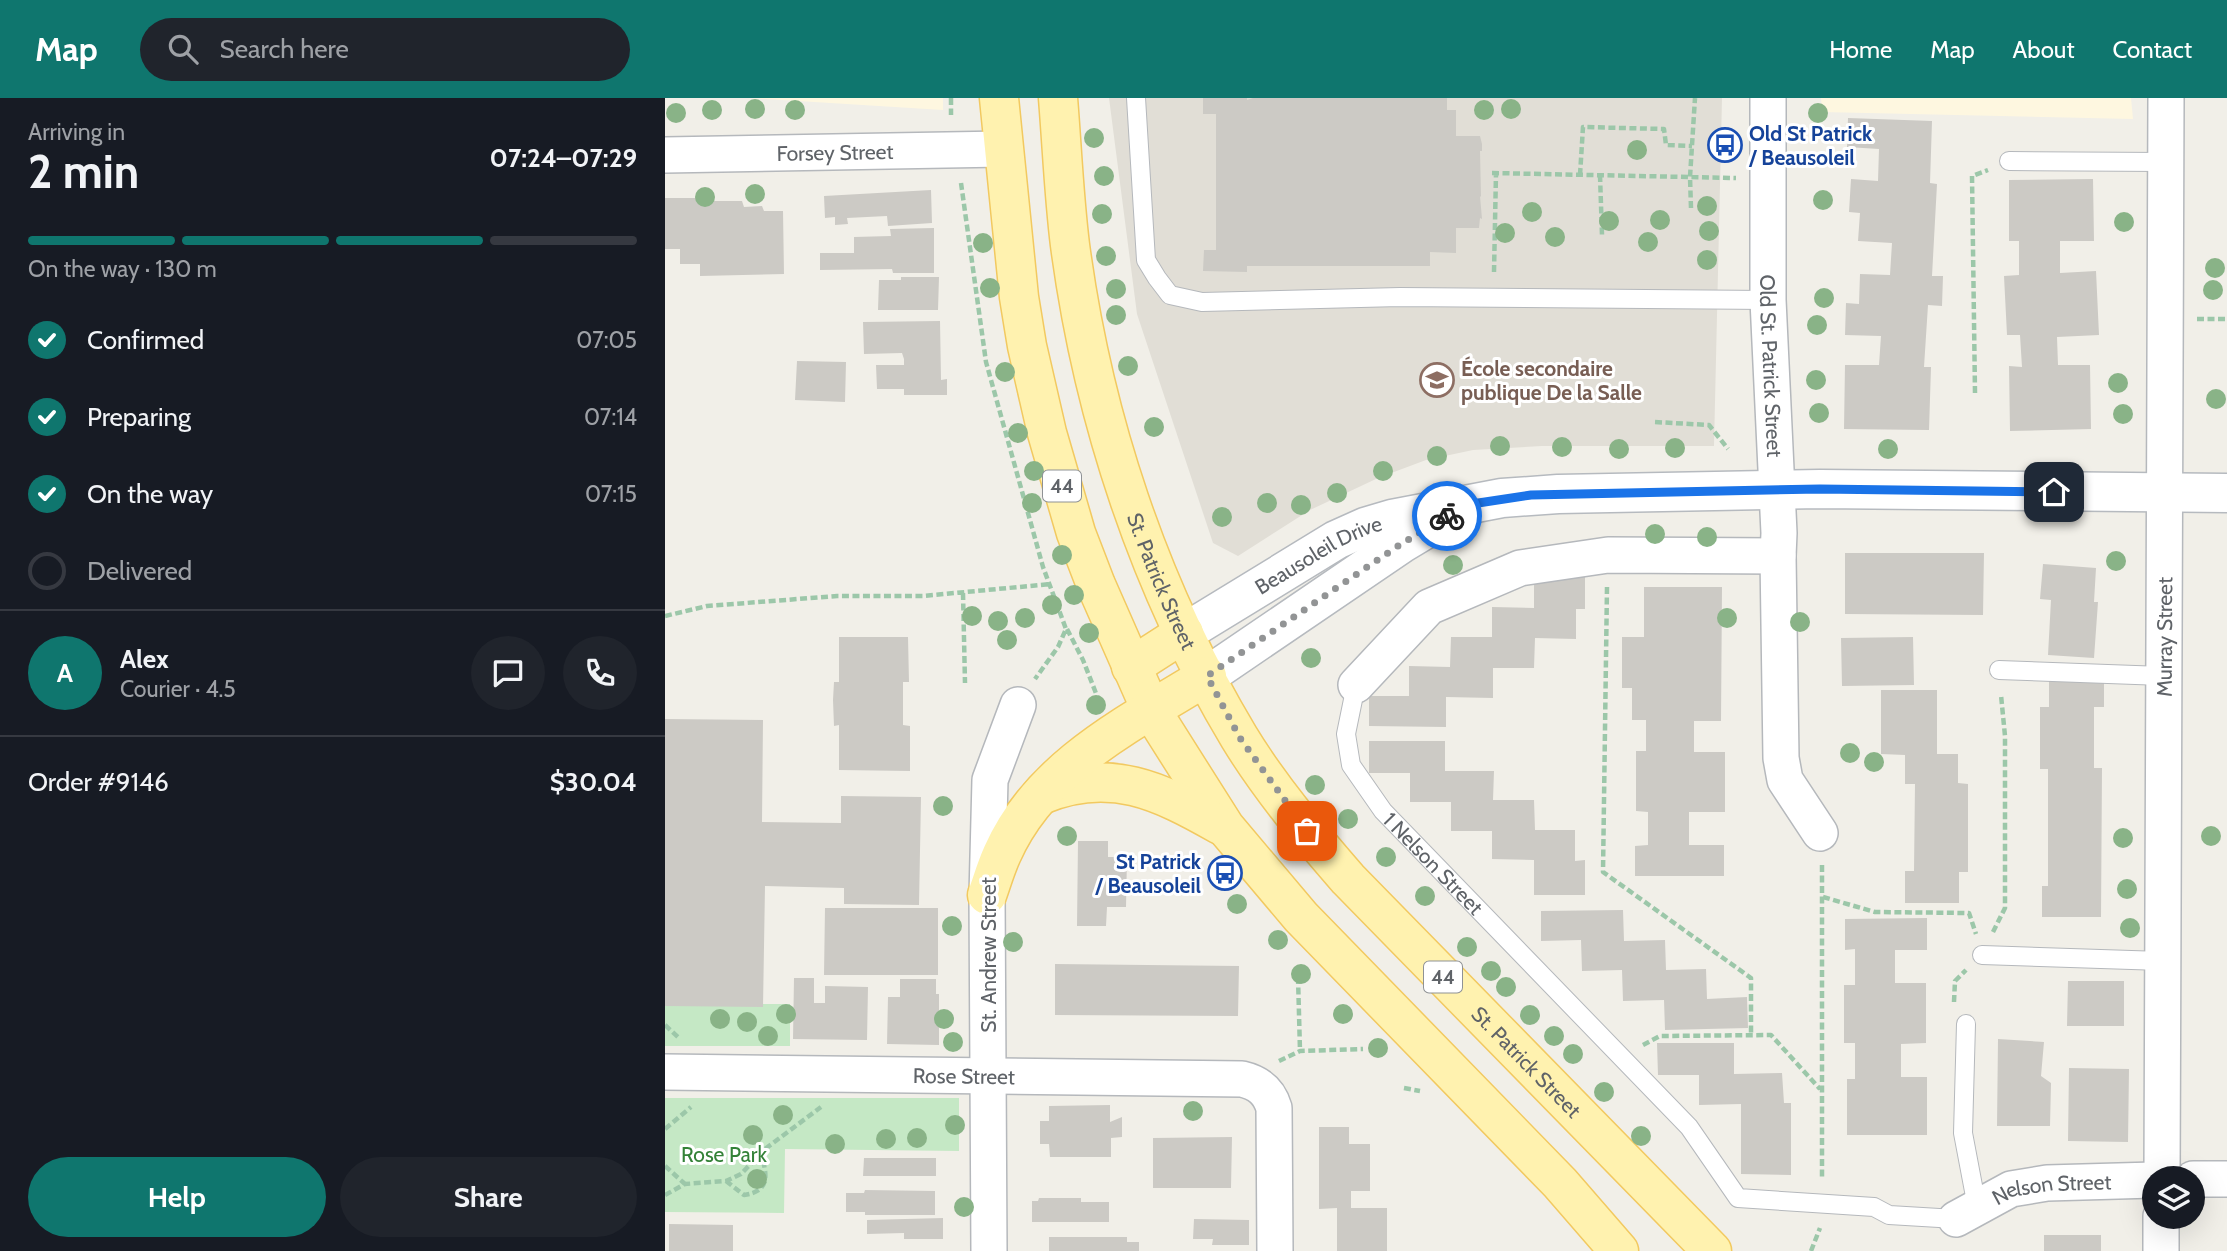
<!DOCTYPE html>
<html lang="en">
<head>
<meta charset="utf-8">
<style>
	:root { --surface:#171b24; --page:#20242c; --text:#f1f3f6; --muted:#9ea1a6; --line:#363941; --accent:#0f766e }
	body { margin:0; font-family:Cabin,sans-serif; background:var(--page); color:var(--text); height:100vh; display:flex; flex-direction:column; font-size:26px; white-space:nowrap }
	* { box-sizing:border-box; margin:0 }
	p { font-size:23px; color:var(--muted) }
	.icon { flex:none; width:38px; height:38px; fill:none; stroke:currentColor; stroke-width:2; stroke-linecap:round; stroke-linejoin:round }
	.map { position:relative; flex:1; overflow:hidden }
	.panel { display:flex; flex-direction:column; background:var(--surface); width:665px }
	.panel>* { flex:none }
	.fabs { position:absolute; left:1477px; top:1068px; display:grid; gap:14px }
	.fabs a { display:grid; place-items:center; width:63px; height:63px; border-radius:50%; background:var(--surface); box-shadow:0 7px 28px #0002; font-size:35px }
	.pin { position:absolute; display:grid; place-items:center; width:60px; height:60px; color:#fff; margin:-30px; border-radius:14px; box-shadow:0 4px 10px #0006 }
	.courier { position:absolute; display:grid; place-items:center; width:70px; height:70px; margin:-35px; border:5px solid #1a73e8; border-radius:50%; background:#fff; color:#222; box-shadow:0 2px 9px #0007 }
	.summary em { font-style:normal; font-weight:700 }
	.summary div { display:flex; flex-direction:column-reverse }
	.summary { display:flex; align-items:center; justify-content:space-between; height:119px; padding:0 28px }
	h1 { font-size:46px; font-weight:700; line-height:52px }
	.bar { display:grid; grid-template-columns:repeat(4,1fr); gap:10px 7px; align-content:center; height:84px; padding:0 28px }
	.bar i { height:9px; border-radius:5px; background:var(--line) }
	.bar .on { background:var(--accent) }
	.bar p { grid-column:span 4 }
	.line { display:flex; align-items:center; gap:18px; padding:0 28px; border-top:2px solid var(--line) }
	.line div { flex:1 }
	.round { display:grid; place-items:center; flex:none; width:74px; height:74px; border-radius:37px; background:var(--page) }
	ol { padding:0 28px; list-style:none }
	li { display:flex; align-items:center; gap:21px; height:77px }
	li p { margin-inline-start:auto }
	li .icon { padding:7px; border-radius:50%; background:var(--accent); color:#fff; stroke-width:4 }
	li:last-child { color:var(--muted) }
	li i { width:38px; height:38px; border:4px solid var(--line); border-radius:50% }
	.cta { display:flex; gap:14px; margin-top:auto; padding:14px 28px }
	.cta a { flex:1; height:80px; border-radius:42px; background:var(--accent); color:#fff; font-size:28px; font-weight:700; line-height:80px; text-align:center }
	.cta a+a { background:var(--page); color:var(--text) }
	header { display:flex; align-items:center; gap:42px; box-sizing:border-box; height:98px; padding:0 35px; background:var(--accent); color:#fff }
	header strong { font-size:33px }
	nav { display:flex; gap:38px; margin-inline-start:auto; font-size:24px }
	.search { width:490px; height:63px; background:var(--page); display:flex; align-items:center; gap:18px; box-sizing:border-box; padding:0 24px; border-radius:38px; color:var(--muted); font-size:26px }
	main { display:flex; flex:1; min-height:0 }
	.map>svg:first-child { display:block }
</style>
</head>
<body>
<header>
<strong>Map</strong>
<div class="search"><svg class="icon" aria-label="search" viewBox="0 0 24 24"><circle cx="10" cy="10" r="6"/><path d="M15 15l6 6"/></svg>Search here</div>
<nav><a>Home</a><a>Map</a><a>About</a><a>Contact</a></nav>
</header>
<main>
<section class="panel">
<div class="summary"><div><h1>2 min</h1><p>Arriving in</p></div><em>07:24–07:29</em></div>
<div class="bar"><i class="on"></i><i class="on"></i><i class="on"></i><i></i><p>On the way · 130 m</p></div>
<ol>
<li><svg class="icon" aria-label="check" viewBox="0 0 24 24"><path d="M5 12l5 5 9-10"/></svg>Confirmed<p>07:05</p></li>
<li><svg class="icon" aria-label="check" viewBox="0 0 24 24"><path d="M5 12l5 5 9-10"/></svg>Preparing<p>07:14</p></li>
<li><svg class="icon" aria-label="check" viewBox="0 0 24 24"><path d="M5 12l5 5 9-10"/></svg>On the way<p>07:15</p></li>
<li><i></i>Delivered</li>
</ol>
<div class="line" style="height:126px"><b class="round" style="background:var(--accent);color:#fff">A</b><div><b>Alex</b><p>Courier · 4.5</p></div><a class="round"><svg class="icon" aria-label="chat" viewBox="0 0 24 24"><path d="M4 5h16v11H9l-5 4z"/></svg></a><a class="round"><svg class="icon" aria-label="phone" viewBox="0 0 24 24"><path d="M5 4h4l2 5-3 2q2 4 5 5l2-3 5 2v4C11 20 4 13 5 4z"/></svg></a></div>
<div class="line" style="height:91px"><div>Order #9146</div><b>$30.04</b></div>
<div class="cta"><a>Help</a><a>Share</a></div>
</section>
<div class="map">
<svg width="1562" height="1153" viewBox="0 0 1562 1153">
	<rect width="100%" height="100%" fill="#f1efe8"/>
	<path fill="#fef7e0" d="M83,0H278V12Z
		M1156,0H1466L1468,21L1157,14Z"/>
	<path fill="#e1ded6" d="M444,0H1057L1049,348H877L808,352L761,362L713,380L645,412L573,458L548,445L472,216Z"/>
	<path fill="#c5e8c5" d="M0,906H125V948H0Z
		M0,1000H294V1053L120,1051L119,1115L0,1114Z"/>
	<path fill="#cccac5" d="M538,0H582V2L588,0H782V12H791V38H815L817,46V53H815L816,99L815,98L817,121L815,120L814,130H791V155L765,154V168H582V174L538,173L539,152H551V16H538Z
		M1183,20L1267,23L1265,85L1272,86L1267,178H1278L1277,208L1263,207L1259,269H1266L1264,332L1179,331L1180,267H1214L1216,238L1180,237L1181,205L1194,206L1195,176L1225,177L1227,145L1193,143L1195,115L1184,114L1186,81L1213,83L1214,51L1182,49Z
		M1428,81L1429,143H1395V175L1431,173L1434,237L1392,239L1393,267H1425L1426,331L1345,333L1344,268L1357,269L1355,237H1342L1339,178L1354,177V143H1344V82Z
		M266,92L267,125L223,128L222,118L182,120L183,126L170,127V119L160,120L159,98Z
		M0,100H46V103H77L79,109L97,108L99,113H118L119,176L35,178V166H15V151H0Z
		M269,130V175H228L227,171L155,172V155H189V139L226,138L225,131Z
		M236,179H274L273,212H213L214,182H236Z
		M275,223L276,282L282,281V297H239V291H212L211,267H239V261L237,255L199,256L198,224Z
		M132,263L181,264L180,304L130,302Z
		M1180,455H1319L1318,517L1180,516Z
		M1378,466L1431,470L1429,504H1433L1429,560L1383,557L1386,502L1375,501Z
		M869,474L920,475V511H911V541L870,540L869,570H828V600L781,599V629L704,628V598H744V568L785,569L786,539H827V509L869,510Z
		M979,489H1057L1056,623H1029V654H1060V714H1024V747H1059V778H970V748L983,747V714L971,713V653H981V622H967V590H957V539H979Z
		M174,539H243L244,584H238V627L245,628V673L174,672V627L169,628L168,602L169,584H174Z
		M1248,539L1249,587L1177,588L1176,540Z
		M1439,580V609H1429V670H1437L1436,819H1377V788H1383V671H1375V609H1384V581Z
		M1216,592H1272V656H1293V685L1303,686V774H1294V805H1240V773H1249L1250,686H1240V657L1216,656Z
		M0,621L98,622L97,724L176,725V698L256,699L254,807L179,806V790L100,788L98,909L0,908Z
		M704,643H780V673H829L828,702H869L870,732H910V763L920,762V797H869V762L827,761V733H786V704H745V675H704Z
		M413,743H443V759H462L461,809H442L441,828H412Z
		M160,810H273V877H159Z
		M958,812L959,843L1000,842L1001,872L1041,871L1042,901L1082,899L1083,930L1000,932L999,902L958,903L957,872L917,873L916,842L876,843V813Z
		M1262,820V852H1230V885H1261V945L1236,946V979H1262V1037H1182V981H1190V945H1179V887H1190V851L1180,852V821Z
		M390,866L574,868L573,918L390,917Z
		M129,880H149V905H160V888L203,889L202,942L128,941Z
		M235,881H271V896H274V947L222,946L223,899H235Z
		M1403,883H1459V928H1402Z
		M1333,941L1379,944L1376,978L1386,985L1385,1028H1332Z
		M992,945H1069V976L1117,975L1119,1005H1126V1077L1076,1076V1006L1034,1007V977H993Z
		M1404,970L1464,971L1463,1044L1403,1043Z
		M445,1007V1024L457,1019V1039L446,1040V1059H385L384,1046H375V1023H384V1008Z
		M654,1029H684V1046H705V1093H686V1110H722V1153H672V1110L654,1111Z
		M567,1039L566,1090H488V1040Z
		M199,1060H271V1078H198Z
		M200,1092L270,1093V1117H200V1114H181V1095H199Z
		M374,1100H416V1104H444V1124H367V1103H373Z
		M278,1120V1141H239V1135L202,1136V1122Z
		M529,1121L584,1122V1147H547L548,1141H528Z
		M4,1126L68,1127V1153H4Z
		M1379,1137H1436V1153H1379Z
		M384,1139H462V1144H474V1153H384Z"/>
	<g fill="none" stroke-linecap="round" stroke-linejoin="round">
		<g stroke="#b5b8bc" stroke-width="20">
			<g id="lane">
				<path d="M471,0L481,162L492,180L505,197L537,204L735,199L1103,202"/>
				<path d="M1344,63L1500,64"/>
				<path d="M1334,572L1498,578"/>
				<path id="s1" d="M691,587L681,636L686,667L718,713L1024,1029L1073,1100L1209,1109L1224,1117L1291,1121"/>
				<path d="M1317,857L1497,863"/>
				<path d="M1301,926L1298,1035L1312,1109"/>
			</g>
		</g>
		<g stroke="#b5b8bc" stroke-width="38">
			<g id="street">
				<path id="s2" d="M1103,0V202L1114,435L1113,458L1116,660L1120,682L1155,735"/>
				<path id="s3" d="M0,57L338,51"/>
				<path d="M691,587L764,509L855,470L943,457L1113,458"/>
				<path id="s4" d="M0,974L577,981C594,985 604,993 609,1010L610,1153"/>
				<path id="s5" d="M1497,1080L1501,0"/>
				<path d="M1528,1081H1562"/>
				<path id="s6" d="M1291,1121L1346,1091L1382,1085L1489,1082"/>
				<path d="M324,1153L322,797L325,682L353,607"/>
				<path d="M1496,1153V1118"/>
			</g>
		</g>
		<g stroke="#b6babf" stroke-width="41">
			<g id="secondary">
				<path id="s7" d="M519,535L671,442L700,429L727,421L837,400L893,396L1155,391L1562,395"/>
				<path d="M542,578L736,446L781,419"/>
			</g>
		</g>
		<g stroke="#f2c960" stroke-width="41">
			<g id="primary">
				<path d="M334,0L354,199L362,248L382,335L411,435L431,487L486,612L560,729L636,819L895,1085L954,1153"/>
				<path id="s8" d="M393,0C397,49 399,99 405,147C428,320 484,489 574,639C605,690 644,736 683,781L1047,1153"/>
				<path d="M466,569L519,535"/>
				<path d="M376,697C445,668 495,693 555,727"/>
				<path d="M322,797C327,783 331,769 337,756C375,669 465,625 542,578"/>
			</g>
		</g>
		<path stroke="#9cc7a9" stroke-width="4.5" stroke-dasharray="7 3.5" stroke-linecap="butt" d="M286,0V17
			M827,75L1071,80
			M915,77L918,29L999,31L1001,47L1027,48
			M935,77L937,137
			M296,85L321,264L378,469L401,531L393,549L370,581
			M1026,110L1025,79L1030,0
			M829,174L831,75
			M1532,221H1562
			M1310,295L1307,78L1323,72
			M990,324L1044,327L1063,351
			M942,489L938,774L1086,880V937
			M298,495L300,585
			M0,518L42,508L172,498H258L386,486
			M402,531L418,562L434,603
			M1157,767V1080
			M1158,799L1210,814L1304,815L1311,836
			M1328,834L1340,810V638L1336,597
			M633,879L635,953
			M1289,904L1290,883L1301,872
			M0,927L15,941
			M978,947L995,938L1106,937L1155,991
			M614,963L635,953L698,951
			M739,990L755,993
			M0,1031L26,1009
			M0,1068L20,1086
			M61,1083L79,1097C106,1093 102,1077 96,1055
			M0,1097L20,1086L61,1083L76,1076L100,1051L156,1009
			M1146,1153L1155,1130"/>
		<use href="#lane" stroke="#fff" stroke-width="18"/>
		<use href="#street" stroke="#fff" stroke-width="35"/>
		<use href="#secondary" stroke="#fff" stroke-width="38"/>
		<use href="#primary" stroke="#fff2af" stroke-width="38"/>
	</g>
	<g fill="#89b387">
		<circle cx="90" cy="11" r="10"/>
		<circle cx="846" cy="11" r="10"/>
		<circle cx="47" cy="12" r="10"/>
		<circle cx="130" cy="12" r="10"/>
		<circle cx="819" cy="12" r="10"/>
		<circle cx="11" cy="15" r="10"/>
		<circle cx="1153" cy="15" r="10"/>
		<circle cx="429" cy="40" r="10"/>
		<circle cx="972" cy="52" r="10"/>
		<circle cx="439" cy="78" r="10"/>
		<circle cx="90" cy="96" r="10"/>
		<circle cx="40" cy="99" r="10"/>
		<circle cx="1158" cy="102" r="10"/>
		<circle cx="1042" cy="108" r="10"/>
		<circle cx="867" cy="114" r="10"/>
		<circle cx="437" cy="116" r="10"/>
		<circle cx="995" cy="122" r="10"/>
		<circle cx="944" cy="123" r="10"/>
		<circle cx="1459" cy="124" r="10"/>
		<circle cx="1044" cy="133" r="10"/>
		<circle cx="840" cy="135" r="10"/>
		<circle cx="890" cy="139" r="10"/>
		<circle cx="983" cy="144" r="10"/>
		<circle cx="318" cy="145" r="10"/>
		<circle cx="441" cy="158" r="10"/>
		<circle cx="1042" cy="162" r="10"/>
		<circle cx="1550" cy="170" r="10"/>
		<circle cx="325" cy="190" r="10"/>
		<circle cx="451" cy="191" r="10"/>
		<circle cx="1548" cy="192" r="10"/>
		<circle cx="1159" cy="200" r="10"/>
		<circle cx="451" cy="217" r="10"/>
		<circle cx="1152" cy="227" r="10"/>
		<circle cx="463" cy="268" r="10"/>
		<circle cx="340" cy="274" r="10"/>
		<circle cx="1151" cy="282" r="10"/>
		<circle cx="1453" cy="285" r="10"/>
		<circle cx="1551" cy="301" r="10"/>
		<circle cx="1154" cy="315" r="10"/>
		<circle cx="1458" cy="316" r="10"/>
		<circle cx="489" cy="329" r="10"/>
		<circle cx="353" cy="335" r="10"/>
		<circle cx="835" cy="348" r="10"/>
		<circle cx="897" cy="349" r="10"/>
		<circle cx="1010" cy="350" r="10"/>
		<circle cx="954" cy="351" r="10"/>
		<circle cx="1223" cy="351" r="10"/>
		<circle cx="772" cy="358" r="10"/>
		<circle cx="369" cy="373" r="10"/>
		<circle cx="718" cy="373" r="10"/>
		<circle cx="672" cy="395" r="10"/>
		<circle cx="367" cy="405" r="10"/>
		<circle cx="602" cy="405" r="10"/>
		<circle cx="636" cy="407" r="10"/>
		<circle cx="557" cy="419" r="10"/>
		<circle cx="990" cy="436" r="10"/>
		<circle cx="1042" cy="439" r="10"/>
		<circle cx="397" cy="457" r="10"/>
		<circle cx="1451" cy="463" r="10"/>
		<circle cx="788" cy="467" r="10"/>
		<circle cx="409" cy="497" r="10"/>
		<circle cx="387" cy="507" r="10"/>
		<circle cx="307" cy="518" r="10"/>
		<circle cx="360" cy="520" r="10"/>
		<circle cx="1062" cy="520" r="10"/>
		<circle cx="333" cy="523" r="10"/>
		<circle cx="1135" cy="524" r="10"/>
		<circle cx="424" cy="535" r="10"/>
		<circle cx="342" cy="542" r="10"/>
		<circle cx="646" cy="560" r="10"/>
		<circle cx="431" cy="607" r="10"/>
		<circle cx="1185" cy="655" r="10"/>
		<circle cx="1209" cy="664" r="10"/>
		<circle cx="650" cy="687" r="10"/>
		<circle cx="278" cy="708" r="10"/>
		<circle cx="683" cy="721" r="10"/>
		<circle cx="402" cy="738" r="10"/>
		<circle cx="1546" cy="738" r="10"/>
		<circle cx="1458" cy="740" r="10"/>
		<circle cx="721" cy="759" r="10"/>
		<circle cx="1462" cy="791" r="10"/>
		<circle cx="760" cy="798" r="10"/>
		<circle cx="572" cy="806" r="10"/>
		<circle cx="287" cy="828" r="10"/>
		<circle cx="1465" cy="830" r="10"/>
		<circle cx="613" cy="842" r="10"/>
		<circle cx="348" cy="844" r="10"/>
		<circle cx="802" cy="849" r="10"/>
		<circle cx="826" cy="873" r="10"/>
		<circle cx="636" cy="876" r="10"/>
		<circle cx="841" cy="889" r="10"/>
		<circle cx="121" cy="916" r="10"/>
		<circle cx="678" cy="916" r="10"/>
		<circle cx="865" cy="917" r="10"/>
		<circle cx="55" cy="921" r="10"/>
		<circle cx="279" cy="921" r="10"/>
		<circle cx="82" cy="924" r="10"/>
		<circle cx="103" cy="938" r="10"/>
		<circle cx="889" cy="938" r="10"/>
		<circle cx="288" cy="944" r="10"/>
		<circle cx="713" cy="950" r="10"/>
		<circle cx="908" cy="956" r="10"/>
		<circle cx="939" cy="994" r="10"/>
		<circle cx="528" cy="1013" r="10"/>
		<circle cx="118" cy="1017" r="10"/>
		<circle cx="290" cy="1027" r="10"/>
		<circle cx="88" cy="1037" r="10"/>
		<circle cx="976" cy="1038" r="10"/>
		<circle cx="252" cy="1040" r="10"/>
		<circle cx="221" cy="1041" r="10"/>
		<circle cx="170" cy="1046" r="10"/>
		<circle cx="92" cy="1081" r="10"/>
		<circle cx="299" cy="1109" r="10"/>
	</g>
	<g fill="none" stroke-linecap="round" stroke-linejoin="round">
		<path stroke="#929495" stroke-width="7" stroke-dasharray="0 12.6" d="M642,733L575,640L542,578L736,446L782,418"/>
		<path stroke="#1a73e8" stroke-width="9" d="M782,418L800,407L866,397L1155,391L1389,394"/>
	</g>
	<defs>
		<g id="bus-ring" transform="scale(1.75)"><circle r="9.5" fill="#fff" stroke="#1a4fb4" stroke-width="1.5"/><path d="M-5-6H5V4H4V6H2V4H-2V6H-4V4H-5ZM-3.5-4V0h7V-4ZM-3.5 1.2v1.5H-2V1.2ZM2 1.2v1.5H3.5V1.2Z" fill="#1a4fb4"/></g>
		<g id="school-ring" transform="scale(1.75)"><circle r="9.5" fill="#fff" stroke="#8d6e63" stroke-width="1.5"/><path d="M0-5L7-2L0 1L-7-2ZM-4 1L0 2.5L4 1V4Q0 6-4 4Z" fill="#8d6e63"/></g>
	</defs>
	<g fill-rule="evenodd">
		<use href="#bus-ring" x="1060" y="47"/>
		<use href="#school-ring" x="772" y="282"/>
		<use href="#bus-ring" x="560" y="775"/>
	</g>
	<g text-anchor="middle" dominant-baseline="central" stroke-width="6" stroke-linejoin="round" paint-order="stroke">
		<g fill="#fff" stroke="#8f9295" stroke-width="2">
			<rect x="378" y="372.5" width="38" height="31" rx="5"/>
			<rect x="759" y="863.5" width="38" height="31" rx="5"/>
		</g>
		<g font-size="19" font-weight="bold" fill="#5f6368">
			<text x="397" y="388">44</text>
			<text x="778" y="879">44</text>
		</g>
		<g font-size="21" font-weight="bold" fill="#164399" stroke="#fff" text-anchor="start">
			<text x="1084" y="35">Old St Patrick<tspan x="1084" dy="24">/ Beausoleil</tspan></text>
			<text x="536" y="763" text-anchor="end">St Patrick<tspan x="536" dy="24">/ Beausoleil</tspan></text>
		</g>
		<g font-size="21" fill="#5f6368" stroke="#fff">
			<text stroke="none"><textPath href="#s3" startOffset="170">Forsey Street</textPath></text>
			<text stroke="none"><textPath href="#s2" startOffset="268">Old St. Patrick Street</textPath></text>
			<text stroke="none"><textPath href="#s7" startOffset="156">Beausoleil Drive</textPath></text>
			<text stroke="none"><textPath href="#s8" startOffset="497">St. Patrick Street</textPath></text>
			<text stroke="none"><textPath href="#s5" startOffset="541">Murray Street</textPath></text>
			<text stroke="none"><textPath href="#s1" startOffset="210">1 Nelson Street</textPath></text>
			<text transform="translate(323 857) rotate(-90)">St. Andrew Street</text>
			<text stroke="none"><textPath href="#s8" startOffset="1106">St. Patrick Street</textPath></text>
			<text stroke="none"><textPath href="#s4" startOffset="299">Rose Street</textPath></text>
			<text stroke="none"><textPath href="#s6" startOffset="103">Nelson Street</textPath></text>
		</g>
		<g font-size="21" font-weight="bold" fill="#785e54" stroke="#fff" text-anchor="start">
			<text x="796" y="270">École secondaire<tspan x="796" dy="24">publique De la Salle</tspan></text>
		</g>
		<g font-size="21" fill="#348238" stroke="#fff">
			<text x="59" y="1056">Rose Park</text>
		</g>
	</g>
</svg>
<div class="fabs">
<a><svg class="icon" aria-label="layers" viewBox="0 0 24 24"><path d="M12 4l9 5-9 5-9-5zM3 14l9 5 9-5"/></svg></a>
</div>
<div class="pin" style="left:642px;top:733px;background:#ea580c"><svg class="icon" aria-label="bag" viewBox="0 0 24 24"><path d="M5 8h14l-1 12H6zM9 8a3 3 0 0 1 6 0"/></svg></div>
<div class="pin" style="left:1389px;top:394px;background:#1f2937"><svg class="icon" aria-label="home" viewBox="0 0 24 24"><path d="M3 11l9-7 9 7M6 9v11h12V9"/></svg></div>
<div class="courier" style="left:782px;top:418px"><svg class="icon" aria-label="bike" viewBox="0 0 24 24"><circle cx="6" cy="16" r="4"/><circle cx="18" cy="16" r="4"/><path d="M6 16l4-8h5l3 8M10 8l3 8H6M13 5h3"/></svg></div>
</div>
</main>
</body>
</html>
